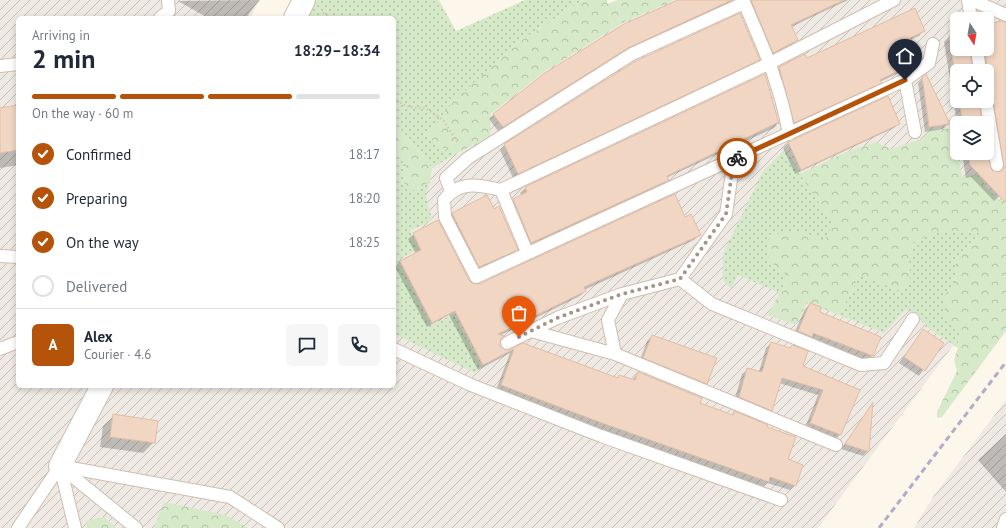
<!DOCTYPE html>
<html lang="en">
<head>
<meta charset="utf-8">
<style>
	:root { --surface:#fff; --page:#f6f6f7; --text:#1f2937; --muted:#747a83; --line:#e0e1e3; --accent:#b45309 }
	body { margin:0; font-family:"PT Sans",sans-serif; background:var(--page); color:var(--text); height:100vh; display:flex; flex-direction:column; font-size:15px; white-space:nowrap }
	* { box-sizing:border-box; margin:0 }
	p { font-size:13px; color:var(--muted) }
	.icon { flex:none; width:22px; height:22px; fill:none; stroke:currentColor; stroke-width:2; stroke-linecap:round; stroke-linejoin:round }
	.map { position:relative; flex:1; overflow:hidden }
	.panel { position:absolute; left:16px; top:16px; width:380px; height:372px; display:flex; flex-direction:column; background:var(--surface); border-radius:6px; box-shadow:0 2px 6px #0003 }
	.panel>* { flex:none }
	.needle { width:26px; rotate:169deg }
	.controls { position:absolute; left:950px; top:12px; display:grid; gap:8px }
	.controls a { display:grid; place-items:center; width:44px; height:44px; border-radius:6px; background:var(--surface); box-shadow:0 2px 6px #0003; font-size:20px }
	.pin { position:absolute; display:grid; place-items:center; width:34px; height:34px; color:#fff; margin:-41px -17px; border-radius:50% 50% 50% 0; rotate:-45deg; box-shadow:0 0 4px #0007 }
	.pin .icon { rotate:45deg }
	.courier { position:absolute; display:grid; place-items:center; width:40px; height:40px; margin:-20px; border:3px solid #b45309; border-radius:50%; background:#fff; color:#222; box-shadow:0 1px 5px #0007 }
	.summary em { font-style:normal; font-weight:700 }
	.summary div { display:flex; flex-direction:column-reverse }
	.summary { display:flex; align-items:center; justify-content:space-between; height:68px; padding:0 16px }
	h1 { font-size:26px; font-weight:700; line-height:30px }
	.bar { display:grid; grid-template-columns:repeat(4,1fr); gap:6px 4px; align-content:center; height:48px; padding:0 16px }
	.bar i { height:5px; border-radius:3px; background:var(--line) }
	.bar .selected { background:var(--accent) }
	.bar p { grid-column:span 4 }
	.line { display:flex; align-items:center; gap:10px; padding:0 16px; border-top:1px solid var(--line) }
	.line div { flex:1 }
	.round { display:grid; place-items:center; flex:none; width:42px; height:42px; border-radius:6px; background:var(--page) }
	ol { padding:0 16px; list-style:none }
	li { display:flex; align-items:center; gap:12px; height:44px }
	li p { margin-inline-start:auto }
	li .icon { padding:4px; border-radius:50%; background:var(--accent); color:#fff; stroke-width:4 }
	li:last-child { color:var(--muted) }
	li i { width:22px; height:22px; border:2px solid var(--line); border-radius:50% }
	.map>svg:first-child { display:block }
</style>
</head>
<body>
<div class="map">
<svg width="1006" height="528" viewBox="0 0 1006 528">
	<defs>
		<pattern id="industrial-furrows" width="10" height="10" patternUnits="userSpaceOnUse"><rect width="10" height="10" fill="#eee9e3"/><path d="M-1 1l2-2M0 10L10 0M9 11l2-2" fill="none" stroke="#c6c0ba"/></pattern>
		<pattern id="grass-dots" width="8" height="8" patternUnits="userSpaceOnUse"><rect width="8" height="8" fill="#d6eac9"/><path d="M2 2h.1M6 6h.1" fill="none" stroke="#b2c1a5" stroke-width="1.8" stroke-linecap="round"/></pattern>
		<pattern id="forest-crowns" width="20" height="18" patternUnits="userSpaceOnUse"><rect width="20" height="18" fill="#d6eac9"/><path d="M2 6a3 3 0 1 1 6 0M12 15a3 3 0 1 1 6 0" fill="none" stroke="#b2c1a5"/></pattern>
	</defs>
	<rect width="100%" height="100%" fill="#fcf6eb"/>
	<path fill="url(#industrial-furrows)" fill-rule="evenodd" d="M0,0H260L250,18H18V386H394V171L543,71L623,20L671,0H1006V274L818,528H0ZM957,19H987V49H957ZM957,71H987V101H957ZM957,123H987V153H957Z
		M1006,400V528H914L933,497Z"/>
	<path fill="url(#grass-dots)" d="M316,0H439L456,31L525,0H583L516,44L426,136L454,155L432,168L400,129L394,134V18H307Z
		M394,148L403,161L415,191L430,181L426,196L432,220L410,231L419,249L398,260L431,325L454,314L481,366L475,373L394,334Z
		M785,149L834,224L825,240L797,231L788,276L780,293L738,275L731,289L723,280V254L763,171Z
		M940,231L980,233L955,260L958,277L943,298L960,327L958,348L925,326L916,313L905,310L884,333L839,315L860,275L901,291L910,283L909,263L913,242Z"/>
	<path fill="url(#forest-crowns)" d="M583,0H607V4L618,0H675L624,22L547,70L491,113L490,136L454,155L426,136L454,101L516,44Z
		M952,128L962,176L980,175L986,187L1000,201L1006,195V331L942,417L937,418V412L957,371L954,360L958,348L960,328L946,321L943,298L958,277L955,260L980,233L940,231L913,242L909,263L911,283L901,291L860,275L839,315L807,302L796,325L768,315L788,276L768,260V235L797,231L825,240L833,224L800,174L846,152L876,142L891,149L922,139L930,130Z
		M400,129L432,168L430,181L415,191L403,182V161L394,148V134Z
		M164,502L226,515L248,528H154Z
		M104,517L116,528H88L86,521Z"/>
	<path fill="#0003" d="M259,0L246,18H208L178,1Z
		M680,0H733L729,3L622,52L498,131L489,119L494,114Z
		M743,0H848L791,27L797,40L792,45L768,57Z
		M1006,23V190L994,201L971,177L966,178L962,153H986L991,171L998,174L1000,170L987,101V71H981L977,49H987V25Z
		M924,30L919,36L910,40L919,60L914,65L880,82L875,87L789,127L774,73L779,68L804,55L807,59Z
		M957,36V49H969L971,71H957V101H978L981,123H957L944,42L949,37Z
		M759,59L753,64L513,178L500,150L505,145Z
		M764,75L778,123L774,128L666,178L668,180L662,185L526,248L508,205L522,196L520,193L525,188Z
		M923,78L948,124L943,129L925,132L918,83Z
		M887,97L899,123L894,128L795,174L783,148L788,143Z
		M18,106V165L0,168V109Z
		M453,213L517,249L512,254L474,272L448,219Z
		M685,218L700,235L694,240L584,290L585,291L580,296L499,336V346L507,352L523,344L617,379L619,376L632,380L638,373L699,404L731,415L734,412L766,428L787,460L795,485L790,490L767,483L763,487L596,428L496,390L510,353L478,370L449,315L427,327L395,267L400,261L416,254L408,239L414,234L476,286Z
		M810,304L818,312L880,338L872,356L867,361L793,336L805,309Z
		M923,330L942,343L919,376L899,363Z
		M652,336L706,383L701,388L639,363L647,341Z
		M771,343L789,349L792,346L802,367L858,390L840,435L835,440L805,428L818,395L779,383L771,410L766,415L734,402L742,374L748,369L759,372L766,348Z
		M872,405L868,451L863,456L841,449Z
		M114,416L154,442L143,453L100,447L103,426Z
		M1006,434V492L978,460Z"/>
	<path fill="#f1d6c3" stroke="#e3bda4" d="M678,0H732L628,48L503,127L493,114L545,73L624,24Z
		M751,0H844L791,25L798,40L773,53Z
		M915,8L925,31L910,38L920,60L880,80L882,83L794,123L779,67L805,54L807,58Z
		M740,13L760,60L518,174L504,144L636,61Z
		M1002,21L1006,22V203L970,165L968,153H987V151L992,170L999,172L1004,168L993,100L991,96L987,94V70L985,49H987V24Z
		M957,35V49H970L972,71H957V87L949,36Z
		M765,74L779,124V122L667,176L669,180L531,243L513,199L527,192L525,187Z
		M926,74L950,124L929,127L922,77Z
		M888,96L900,124L801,170L788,142Z
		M959,101H979L982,123H963Z
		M18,105V150L0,153V108Z
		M675,194L685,217L691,214L701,235L584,287L586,291L498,334L504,336L501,339L500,346L507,350L523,343L618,378L619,375L635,380L638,372L702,398L700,403L733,415L734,411L768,425L767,427L796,437L788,459L803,465L796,486L770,477L769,482L602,423L501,385L514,349L483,365L455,311L432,323L400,261L421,250L413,233L438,220L469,280L472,283L479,284Z
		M487,195L494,209L499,206L518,250L479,267L452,213Z
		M810,303L821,307L820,312L881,337L873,356L813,333L812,337L798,331Z
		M923,329L944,343L925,371L904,357Z
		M652,335L717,358L707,384L643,358Z
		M771,342L790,348L792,345L808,351L803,366L860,390L841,435L810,423L823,390L782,378L772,411L739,397L747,368L762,372Z
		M873,402L869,452L845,444Z
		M113,414L158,421L155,443L110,437Z"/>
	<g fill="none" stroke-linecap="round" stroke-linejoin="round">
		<g stroke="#cfbeb0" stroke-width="14">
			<path id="service" d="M743,0C763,46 780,84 789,134
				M894,0L770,63L501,190C479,185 459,180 444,200L445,217L476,277L905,80L915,132
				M968,0L971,19
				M972,0L1006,15
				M160,18L169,11L168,0
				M977,49L980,71
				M0,66L18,64
				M905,80L929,63L933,44
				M986,101L997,165
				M734,159L726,214L680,279L622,294L608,320L615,354L836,445
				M501,190L527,252
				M451,191L446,178L468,158L632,54L744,3
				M0,256L18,257
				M680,279L712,304L861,365L884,363L913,319
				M531,331L615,354
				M507,343L557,318L622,294
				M0,349L18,342
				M394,349L471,385L601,436L781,500
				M60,466L230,497L278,528
				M60,466L75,528
				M61,467L136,528
				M18,528L60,466
				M1003,528L1006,519"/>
		</g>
		<g stroke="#cfbeb0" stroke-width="24">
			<path id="minor" d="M295,18L304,0
				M60,466L102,386"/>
		</g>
		<path stroke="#d7baa6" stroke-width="2.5" stroke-dasharray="1 3" stroke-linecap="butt" d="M323,13L333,18
			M394,98L404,105L414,108H425L443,120L458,143"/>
		<use href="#service" stroke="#fff" stroke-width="12"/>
		<use href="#minor" stroke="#fff" stroke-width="22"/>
		<path stroke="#b9a8c7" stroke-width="3" stroke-dasharray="6 4" stroke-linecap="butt" d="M879,528L1006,362"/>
	</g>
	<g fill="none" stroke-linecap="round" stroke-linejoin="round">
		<path stroke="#a69385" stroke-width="4" stroke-dasharray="0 7.2" d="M519,337L557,318L622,294L680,279L726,214L734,159L737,158"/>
		<path stroke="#b45309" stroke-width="5" d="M737,158L905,80"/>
	</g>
</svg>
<div class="controls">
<a><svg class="needle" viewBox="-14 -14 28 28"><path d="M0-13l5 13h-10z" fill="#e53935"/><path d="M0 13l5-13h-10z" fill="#747a83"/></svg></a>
<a><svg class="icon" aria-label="locate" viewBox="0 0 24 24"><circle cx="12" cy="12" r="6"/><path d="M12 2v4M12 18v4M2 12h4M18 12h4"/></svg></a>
<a><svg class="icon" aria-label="layers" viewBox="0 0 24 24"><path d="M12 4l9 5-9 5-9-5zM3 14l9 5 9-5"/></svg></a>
</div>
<div class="pin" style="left:519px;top:337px;background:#ea580c"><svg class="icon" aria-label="bag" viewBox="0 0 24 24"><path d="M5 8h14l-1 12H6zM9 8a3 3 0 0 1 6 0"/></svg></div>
<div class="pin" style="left:905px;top:80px;background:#1f2937"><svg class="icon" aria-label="home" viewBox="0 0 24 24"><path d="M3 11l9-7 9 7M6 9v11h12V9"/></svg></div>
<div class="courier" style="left:737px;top:158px"><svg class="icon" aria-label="bike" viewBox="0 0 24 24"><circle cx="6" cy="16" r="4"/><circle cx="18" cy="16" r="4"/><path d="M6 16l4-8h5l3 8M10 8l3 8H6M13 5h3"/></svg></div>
<section class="panel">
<div class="summary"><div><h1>2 min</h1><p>Arriving in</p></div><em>18:29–18:34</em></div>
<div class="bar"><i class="selected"></i><i class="selected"></i><i class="selected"></i><i></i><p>On the way · 60 m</p></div>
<ol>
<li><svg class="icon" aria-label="check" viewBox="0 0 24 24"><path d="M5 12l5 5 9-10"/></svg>Confirmed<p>18:17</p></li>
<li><svg class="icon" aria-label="check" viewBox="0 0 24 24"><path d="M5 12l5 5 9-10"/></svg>Preparing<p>18:20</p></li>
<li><svg class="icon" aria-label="check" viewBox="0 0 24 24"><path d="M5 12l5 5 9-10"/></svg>On the way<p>18:25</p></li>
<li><i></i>Delivered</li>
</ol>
<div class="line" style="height:72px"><b class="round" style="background:var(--accent);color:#fff">A</b><div><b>Alex</b><p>Courier · 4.6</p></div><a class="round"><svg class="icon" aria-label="chat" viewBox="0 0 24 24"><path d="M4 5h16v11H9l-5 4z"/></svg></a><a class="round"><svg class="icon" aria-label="phone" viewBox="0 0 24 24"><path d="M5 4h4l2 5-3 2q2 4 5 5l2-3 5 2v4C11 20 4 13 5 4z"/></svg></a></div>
</section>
</div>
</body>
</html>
